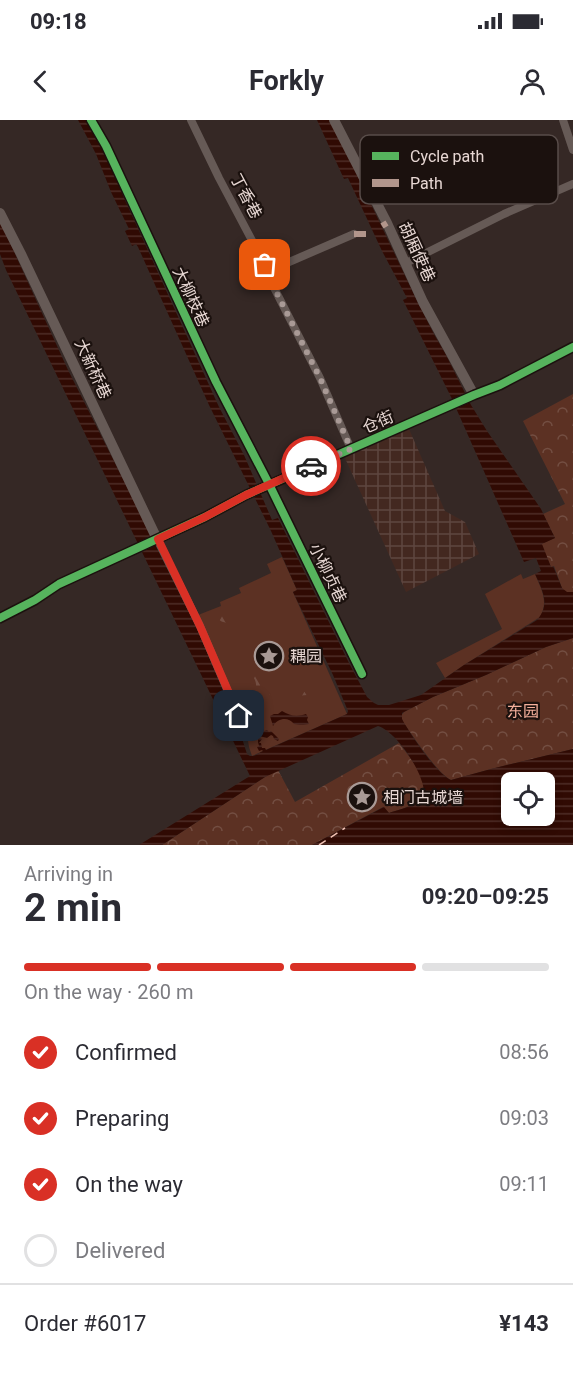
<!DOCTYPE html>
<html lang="en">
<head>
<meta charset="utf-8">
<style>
	:root { --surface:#fff; --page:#f7f7f7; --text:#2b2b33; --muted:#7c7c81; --line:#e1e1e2; --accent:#d93025 }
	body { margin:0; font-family:Roboto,"Noto Sans SC",sans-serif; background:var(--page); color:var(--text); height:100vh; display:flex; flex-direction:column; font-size:22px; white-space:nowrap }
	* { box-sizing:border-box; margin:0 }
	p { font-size:20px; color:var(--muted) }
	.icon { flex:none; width:33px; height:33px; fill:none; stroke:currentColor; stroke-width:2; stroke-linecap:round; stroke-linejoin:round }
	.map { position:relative; height:725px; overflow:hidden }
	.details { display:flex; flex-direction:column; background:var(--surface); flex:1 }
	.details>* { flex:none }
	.controls { position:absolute; left:501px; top:652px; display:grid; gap:12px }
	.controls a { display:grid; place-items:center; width:54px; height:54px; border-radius:9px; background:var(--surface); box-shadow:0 3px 9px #0003; font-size:30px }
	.pin { position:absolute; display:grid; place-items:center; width:51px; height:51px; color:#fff; margin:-26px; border-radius:12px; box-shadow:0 3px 9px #0006 }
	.courier { position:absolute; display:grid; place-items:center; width:60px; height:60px; margin:-30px; border:4px solid #d93025; border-radius:50%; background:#fff; color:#222; box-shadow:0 2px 8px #0007 }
	.summary em { font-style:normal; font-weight:700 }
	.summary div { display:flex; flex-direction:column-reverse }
	.summary { display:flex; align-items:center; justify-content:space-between; height:102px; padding:0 24px }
	h1 { font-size:39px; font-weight:700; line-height:45px }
	.bar { display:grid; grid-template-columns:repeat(4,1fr); gap:9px 6px; align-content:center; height:72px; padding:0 24px }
	.bar i { height:8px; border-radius:4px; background:var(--line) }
	.bar .current { background:var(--accent) }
	.bar p { grid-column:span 4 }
	.line { display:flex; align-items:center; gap:15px; padding:0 24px; border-top:2px solid var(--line) }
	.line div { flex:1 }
	ol { padding:0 24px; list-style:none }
	li { display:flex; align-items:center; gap:18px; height:66px }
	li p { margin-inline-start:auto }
	li .icon { padding:6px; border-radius:50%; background:var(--accent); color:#fff; stroke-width:4 }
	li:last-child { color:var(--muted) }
	li i { width:33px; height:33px; border:3px solid var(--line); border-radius:50% }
	.status { display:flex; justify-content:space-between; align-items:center; height:42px; padding:0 30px; background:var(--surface); direction:ltr }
	.status svg { height:16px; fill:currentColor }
	header { display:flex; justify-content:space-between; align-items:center; height:78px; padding:0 24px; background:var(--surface); font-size:27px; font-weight:700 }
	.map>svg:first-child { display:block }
</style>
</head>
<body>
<div class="status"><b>09:18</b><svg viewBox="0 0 49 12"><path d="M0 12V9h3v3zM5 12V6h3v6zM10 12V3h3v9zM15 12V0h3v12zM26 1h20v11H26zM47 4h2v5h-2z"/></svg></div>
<header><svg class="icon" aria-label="back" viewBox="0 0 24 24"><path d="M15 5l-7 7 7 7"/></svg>Forkly<svg class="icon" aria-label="person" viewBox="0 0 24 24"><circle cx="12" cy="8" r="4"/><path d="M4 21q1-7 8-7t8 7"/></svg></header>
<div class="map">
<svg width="573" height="725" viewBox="0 0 573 725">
	<defs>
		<pattern id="industrial-grid" width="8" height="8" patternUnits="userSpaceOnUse" patternTransform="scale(1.5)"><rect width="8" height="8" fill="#432820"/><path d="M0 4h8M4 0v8" fill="none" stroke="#5e4640"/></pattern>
		<pattern id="forest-firs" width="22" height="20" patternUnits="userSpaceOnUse" patternTransform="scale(1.5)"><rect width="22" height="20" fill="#5c3123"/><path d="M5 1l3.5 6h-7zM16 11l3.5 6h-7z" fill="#734e42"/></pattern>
		<pattern id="park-crowns" width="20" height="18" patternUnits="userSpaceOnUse" patternTransform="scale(1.5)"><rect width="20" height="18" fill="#5c3123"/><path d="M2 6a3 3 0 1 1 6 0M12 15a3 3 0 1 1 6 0" fill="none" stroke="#734e42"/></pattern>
		<pattern id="water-rules" width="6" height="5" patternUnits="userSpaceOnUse" patternTransform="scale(1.5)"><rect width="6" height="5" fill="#300a03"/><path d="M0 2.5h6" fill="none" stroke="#4e2d27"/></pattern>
	</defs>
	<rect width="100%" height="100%" fill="#352825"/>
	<path fill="url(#industrial-grid)" d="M409,309L445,391L465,402L479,434L406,472L344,336Z"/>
	<path fill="#5c3123" d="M282,437L297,470L293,472L347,594L252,636L249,627L247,615L250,614L198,495L221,486L220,482L241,473L239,468L271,453L267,444Z
		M521,454L523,459L535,454C541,469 549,481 540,497L464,545L445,558L436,543L502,509L485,474Z"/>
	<path fill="url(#forest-firs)" d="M226,487V489L224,491L234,501L232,503L230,502V504H238L243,499L244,502L243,506L246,504L249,507L247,512L244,514L240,512L236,505L229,506L227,503C224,502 219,502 218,497L222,490Z
		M249,545L260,550L269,565L270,574L258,586H253C253,576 260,565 253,557L251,558C245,568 249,581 244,592L241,590L235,570L228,559L230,558C241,556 243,555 249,545Z
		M291,566L302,569L307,575L296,576L290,585C281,580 282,570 291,566Z"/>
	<path fill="url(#park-crowns)" d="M573,274V517L562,468L554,446L551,447L541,424L555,418L543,394L565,384L523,301Z
		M573,518V629L491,649L451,660C437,653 413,616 403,602L401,596L404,592L433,577L486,555L546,527Z
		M399,623C410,638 425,654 424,673C414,687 404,688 389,693L383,687L312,725H162L265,657L278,650L295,682Z"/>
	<path fill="url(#water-rules)" fill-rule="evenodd" d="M78,0H86L109,40L124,78L151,137L219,287L244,335L272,400L278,398L349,543L367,577L374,583L378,585H389L421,575L464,545L537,500C551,485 542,469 535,454L541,451L536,438L524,442L452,279L403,180L407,178L382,131L348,58L344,59L317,0H331L418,183L435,216L445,233L471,285L487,311L541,389L555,418L542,424L551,447L553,446L562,468L567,472H573V518L546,527L486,555L433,577L402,593V599C410,614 437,654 451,660L491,649L573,629V725H312L384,687L389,693C404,688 414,687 424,674C425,654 396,611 378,606L265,657L162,725H139L250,656L6,150L0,134V101L68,250L182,476L222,565L239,609L247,634C253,639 257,634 263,631L262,630L259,631L257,627L259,626L258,622V611L252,605L255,598L260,601L264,611L267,610L269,612L271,611L279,619L278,621L274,619L273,616L271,615L267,618L259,616V617L262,619L259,623H261L262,628H265L266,630L347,594L348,591L333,555L293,472L297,470L271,411L209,285L138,127L136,124L132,126L125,111L129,109L111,72L96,34ZM512,663H544V696H512Z
		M282,591C290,596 297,597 306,594L308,597L307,600L309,604C305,605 298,605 294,604C288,596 278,598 273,606L270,596L274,594H278Z"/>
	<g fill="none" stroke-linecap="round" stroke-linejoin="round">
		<path stroke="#f0c2b4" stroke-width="1.5" stroke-dasharray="8 6" stroke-linecap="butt" d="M319,725L345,708"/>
		<path stroke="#665a56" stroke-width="8" d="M91,0L106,26L216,262L269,364L362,554
			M191,0L219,58L265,145L266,152L320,258L351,329
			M563,0L573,30
			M406,143L504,94L573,64
			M266,152L354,114
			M157,419L200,506L246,614"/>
		<path stroke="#665a56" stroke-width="10" d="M334,0L387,103L423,182L474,275
			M0,93L21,134L157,419
			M0,498L35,480L59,464L205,397L246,375L474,275L500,265L573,227"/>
		<path stroke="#b2968c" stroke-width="6" stroke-dasharray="12 6" stroke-linecap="butt" d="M382,106L387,103
			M354,114H368"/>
		<g stroke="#1b110e" stroke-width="11">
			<path id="cycleway" d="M91,0L106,26L216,262L269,364L362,554
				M0,498L35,480L59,464L205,397L246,375L474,275L500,265L573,227"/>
		</g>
		<use href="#cycleway" stroke="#56b35d" stroke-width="8"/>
	</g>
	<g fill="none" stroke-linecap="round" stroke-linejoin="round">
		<path stroke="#a99a96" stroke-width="6" stroke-dasharray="0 10.8" d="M265,145L266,152L320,258L351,329L311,346"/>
		<path stroke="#d93025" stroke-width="8" d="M239,596L200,506L158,419L205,397L246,375L311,346"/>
	</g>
	<defs>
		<g id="sight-ring" transform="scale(1.5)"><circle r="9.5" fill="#1b110e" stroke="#a99a96" stroke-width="1.5"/><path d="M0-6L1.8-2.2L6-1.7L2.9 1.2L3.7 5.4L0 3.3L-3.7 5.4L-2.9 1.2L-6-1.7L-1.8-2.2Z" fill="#a99a96"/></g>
	</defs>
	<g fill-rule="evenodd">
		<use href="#sight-ring" x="269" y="536"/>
		<use href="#sight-ring" x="362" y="677"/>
	</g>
	<g text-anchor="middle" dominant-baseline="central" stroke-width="4.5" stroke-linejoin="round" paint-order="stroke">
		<g font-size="16" fill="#e7d7d3" stroke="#1b110e">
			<text transform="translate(246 76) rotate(62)">丁香巷</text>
			<text transform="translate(417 132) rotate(65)">胡厢使巷</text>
			<text transform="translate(191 177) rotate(65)">大柳枝巷</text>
			<text transform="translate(93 249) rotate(65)">大新桥巷</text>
			<text transform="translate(378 302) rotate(-24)">仓街</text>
			<text transform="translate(328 453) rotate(64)">小柳贞巷</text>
		</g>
		<g font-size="16" fill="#e7d7d3" stroke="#1b110e" text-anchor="start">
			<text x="290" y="536">耦园</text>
			<text x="383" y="677">相门古城墙</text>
		</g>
		<g font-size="16" fill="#f3af9b" stroke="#1b110e">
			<text x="523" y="591">东园</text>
		</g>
	</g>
	<rect x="360" y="15" width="198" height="69" rx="9" fill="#1b110e" stroke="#584c49" stroke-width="1.5"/>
	<rect x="372" y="32" width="27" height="8" fill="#56b35d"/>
	<rect x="372" y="59" width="27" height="8" fill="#b2968c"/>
	<g font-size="16" fill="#e7d7d3">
		<text x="410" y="42">Cycle path</text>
		<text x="410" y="69">Path</text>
	</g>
</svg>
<div class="controls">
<a><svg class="icon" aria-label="locate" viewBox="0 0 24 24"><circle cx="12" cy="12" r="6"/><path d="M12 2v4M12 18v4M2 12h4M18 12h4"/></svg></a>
</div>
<div class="pin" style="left:265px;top:145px;background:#ea580c"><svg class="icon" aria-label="bag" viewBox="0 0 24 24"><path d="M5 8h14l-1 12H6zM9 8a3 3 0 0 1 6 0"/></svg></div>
<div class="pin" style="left:239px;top:596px;background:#1f2937"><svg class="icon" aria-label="home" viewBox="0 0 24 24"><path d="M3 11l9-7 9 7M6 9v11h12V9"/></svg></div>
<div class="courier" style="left:311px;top:346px"><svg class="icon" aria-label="car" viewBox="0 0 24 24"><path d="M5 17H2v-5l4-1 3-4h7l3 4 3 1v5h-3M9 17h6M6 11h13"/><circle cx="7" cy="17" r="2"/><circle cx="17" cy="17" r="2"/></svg></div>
</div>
<section class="details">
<div class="summary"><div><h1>2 min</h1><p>Arriving in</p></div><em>09:20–09:25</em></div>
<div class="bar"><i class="current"></i><i class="current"></i><i class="current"></i><i></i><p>On the way · 260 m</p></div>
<ol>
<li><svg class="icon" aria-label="check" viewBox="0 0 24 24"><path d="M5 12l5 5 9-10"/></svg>Confirmed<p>08:56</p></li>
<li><svg class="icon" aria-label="check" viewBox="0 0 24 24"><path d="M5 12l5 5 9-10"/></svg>Preparing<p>09:03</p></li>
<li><svg class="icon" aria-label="check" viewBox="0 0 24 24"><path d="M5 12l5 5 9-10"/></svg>On the way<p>09:11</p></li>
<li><i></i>Delivered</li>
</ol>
<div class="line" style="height:78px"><div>Order #6017</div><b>¥143</b></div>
</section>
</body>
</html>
